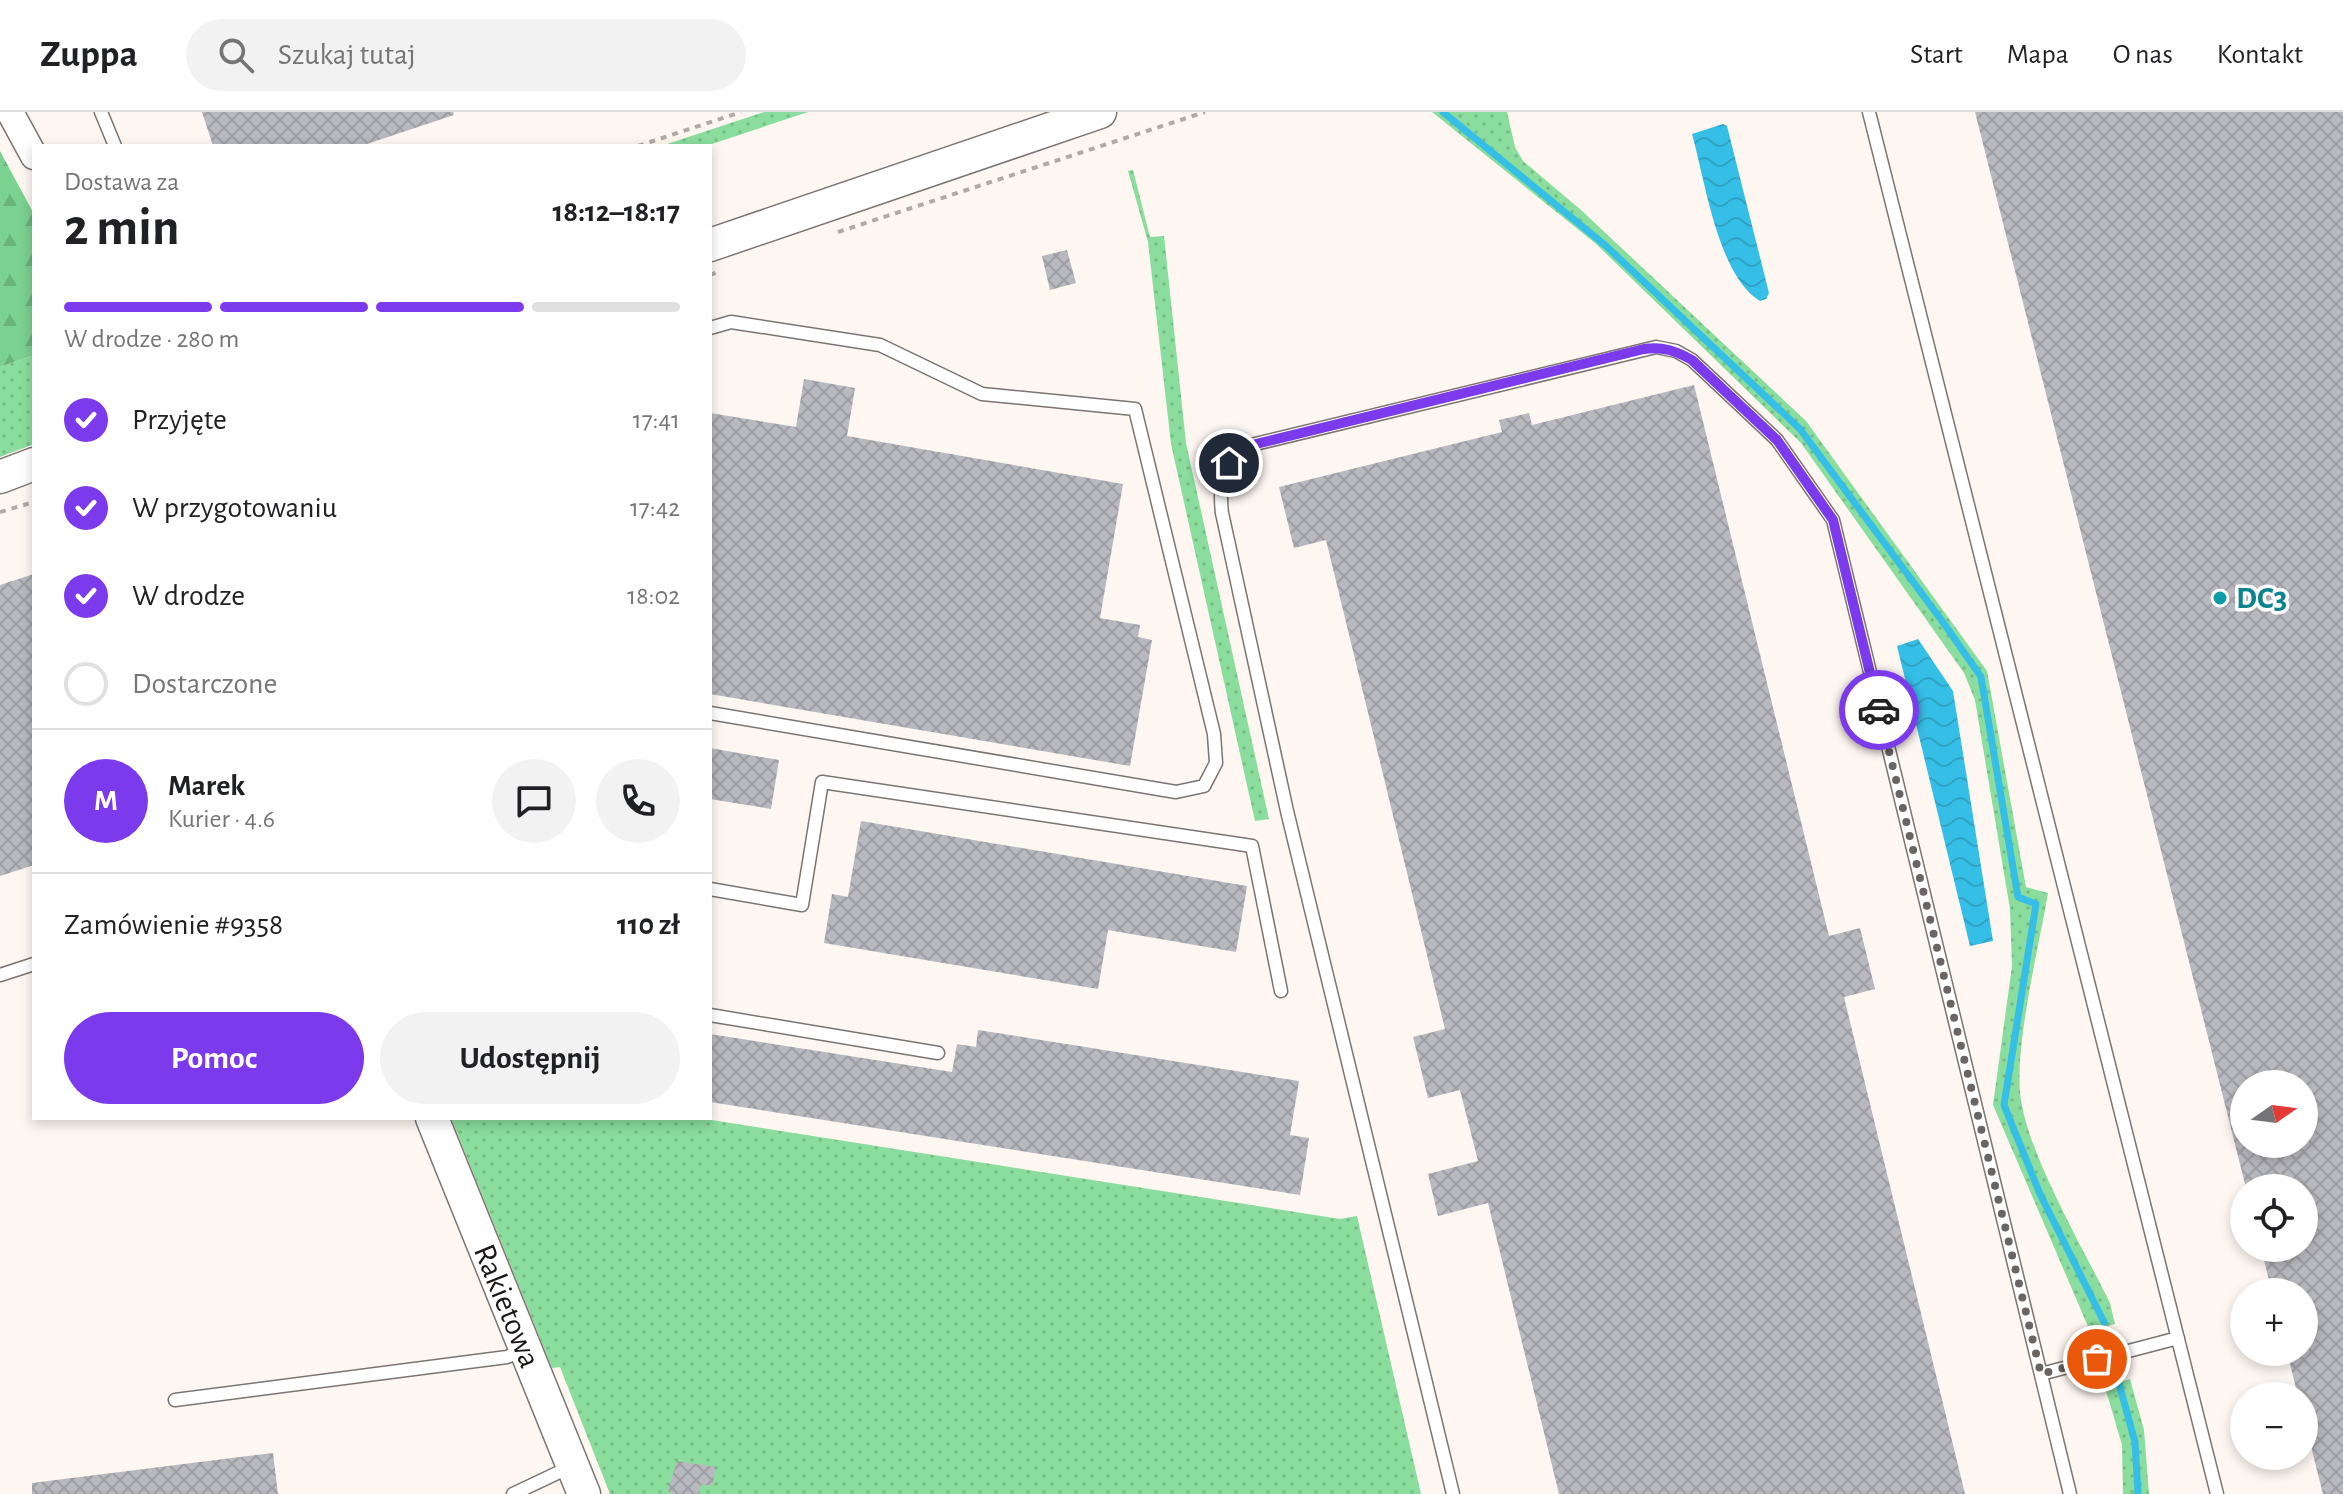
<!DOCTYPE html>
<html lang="pl">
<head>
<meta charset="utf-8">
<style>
	:root { --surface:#fff; --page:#f2f2f2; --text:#202124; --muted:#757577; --line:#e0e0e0; --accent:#7c3aed }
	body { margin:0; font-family:"Alegreya Sans",sans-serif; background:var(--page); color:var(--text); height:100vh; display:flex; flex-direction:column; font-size:30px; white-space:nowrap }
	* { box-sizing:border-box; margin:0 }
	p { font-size:26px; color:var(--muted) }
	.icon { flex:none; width:44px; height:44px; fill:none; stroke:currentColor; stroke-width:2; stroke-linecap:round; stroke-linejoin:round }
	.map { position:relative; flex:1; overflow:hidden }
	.sheet { position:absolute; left:32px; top:32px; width:680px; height:976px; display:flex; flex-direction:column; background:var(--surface); border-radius:0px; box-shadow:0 4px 12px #0003 }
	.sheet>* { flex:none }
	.needle { width:52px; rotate:76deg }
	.controls { position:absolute; left:2230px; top:958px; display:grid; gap:16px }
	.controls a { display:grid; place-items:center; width:88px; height:88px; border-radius:50%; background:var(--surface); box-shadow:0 4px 12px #0003; font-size:40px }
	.pin { position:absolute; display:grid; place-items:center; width:68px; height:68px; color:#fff; margin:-34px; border:4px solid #fff; border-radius:50%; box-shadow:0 2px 8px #0007 }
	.courier { position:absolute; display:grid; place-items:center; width:80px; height:80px; margin:-40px; border:6px solid #7c3aed; border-radius:50%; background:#fff; color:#222; box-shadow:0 2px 10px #0007 }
	.overview em { font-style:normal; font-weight:600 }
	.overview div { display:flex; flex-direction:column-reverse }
	.overview { display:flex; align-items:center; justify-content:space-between; height:136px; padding:0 32px }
	h1 { font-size:52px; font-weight:600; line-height:60px }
	.bar { display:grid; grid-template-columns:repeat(4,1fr); gap:12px 8px; align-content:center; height:96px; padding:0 32px }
	.bar i { height:10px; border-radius:6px; background:var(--line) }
	.bar .active { background:var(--accent) }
	.bar p { grid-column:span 4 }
	.line { display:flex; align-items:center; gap:20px; padding:0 32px; border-top:2px solid var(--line) }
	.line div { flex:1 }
	.round { display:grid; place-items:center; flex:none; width:84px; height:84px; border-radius:42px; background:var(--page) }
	ol { padding:0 32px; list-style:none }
	li { display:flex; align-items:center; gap:24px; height:88px }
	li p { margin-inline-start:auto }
	li .icon { padding:8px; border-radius:50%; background:var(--accent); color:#fff; stroke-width:4 }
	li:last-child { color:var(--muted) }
	li i { width:44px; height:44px; border:4px solid var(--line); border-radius:50% }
	.primary-button { display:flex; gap:16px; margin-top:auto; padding:16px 32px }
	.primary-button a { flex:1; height:92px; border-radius:48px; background:var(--accent); color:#fff; font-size:32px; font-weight:600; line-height:92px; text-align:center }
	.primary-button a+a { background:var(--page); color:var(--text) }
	header { display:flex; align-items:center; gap:48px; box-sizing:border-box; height:112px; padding:0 40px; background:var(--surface); border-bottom:2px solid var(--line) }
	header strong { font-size:38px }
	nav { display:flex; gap:44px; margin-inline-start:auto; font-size:28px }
	.search { width:560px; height:72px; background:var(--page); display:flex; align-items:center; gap:20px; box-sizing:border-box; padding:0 28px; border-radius:44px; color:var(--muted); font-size:30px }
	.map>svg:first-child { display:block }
</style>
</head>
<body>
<header>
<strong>Zuppa</strong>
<div class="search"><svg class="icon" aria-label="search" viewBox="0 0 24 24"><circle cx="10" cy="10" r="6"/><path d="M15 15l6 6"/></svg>Szukaj tutaj</div>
<nav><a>Start</a><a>Mapa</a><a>O nas</a><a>Kontakt</a></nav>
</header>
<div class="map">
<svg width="2343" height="1382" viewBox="0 0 2343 1382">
	<defs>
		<pattern id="grass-dots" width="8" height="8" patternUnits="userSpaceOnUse" patternTransform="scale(2)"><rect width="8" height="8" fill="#8add9d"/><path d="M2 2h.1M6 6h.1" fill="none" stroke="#76bd86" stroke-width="1.8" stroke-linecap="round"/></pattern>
		<pattern id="forest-firs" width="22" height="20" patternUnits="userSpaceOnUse" patternTransform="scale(2)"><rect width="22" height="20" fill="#7bd190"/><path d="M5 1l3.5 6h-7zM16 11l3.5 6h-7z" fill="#6ab37b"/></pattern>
		<pattern id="water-waves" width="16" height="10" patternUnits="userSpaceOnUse" patternTransform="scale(2)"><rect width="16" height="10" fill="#36bfe6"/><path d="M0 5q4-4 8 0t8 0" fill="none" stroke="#2fa3c5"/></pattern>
		<pattern id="building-cross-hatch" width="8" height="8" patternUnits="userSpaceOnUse" patternTransform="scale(2)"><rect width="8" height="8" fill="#b8b8bf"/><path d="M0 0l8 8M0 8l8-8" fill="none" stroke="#9e9da3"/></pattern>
	</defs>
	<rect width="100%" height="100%" fill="#fef6f1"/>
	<path fill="url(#grass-dots)" d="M764,0H808L706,34H661Z
		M1432,0H1507L1515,35L1523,49L1581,98L1806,309L1987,559L2026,775L2048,781C2039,835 2013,938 2021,988C2030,1046 2083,1136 2110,1191L2115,1212L2090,1219L1993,993L2012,854L2010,797L1975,588L1964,561L1801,331L1595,131Z
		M1133,58L1150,125L1164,124L1186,331L1269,707L1255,709L1171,332L1148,130L1128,59Z
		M34,243V332L0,345V255Z
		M451,1006H699L1340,1107L1357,1104L1421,1382H610L560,1255L552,1256Z
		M2130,1267L2144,1318L2149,1382H2123L2122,1333L2105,1275Z"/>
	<path fill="url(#forest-firs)" d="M0,39L34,102V243L0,255Z"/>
	<path fill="url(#water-waves)" d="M1723,12L1727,14L1769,181L1766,187L1760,189C1718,164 1705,68 1692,22Z
		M1918,527L1953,579L1993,829L1970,834L1897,534Z"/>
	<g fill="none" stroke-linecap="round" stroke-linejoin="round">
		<path stroke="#36bfe6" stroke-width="7" d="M1443,0L1606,134L1800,317L1945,513L1981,565L2018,785L2036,792L2004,993L2040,1082L2104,1210
			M2118,1268L2135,1330L2138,1382"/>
	</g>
	<path fill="url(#building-cross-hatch)" fill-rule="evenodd" d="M202,0H453L454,3L361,34H213Z
		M1975,0H2343V1382H2323L2304,1307V1284H2298L2287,1240H2304V1180H2272L2261,1136H2304V1076H2246ZM2244,972H2304V1032H2244Z
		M1067,138L1076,171L1050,178L1042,144Z
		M804,267L855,276L847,324L1123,372L1100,506L1140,513L1138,525L1152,528L1130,654L710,582V301L796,315Z
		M1694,273L1829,824L1860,816L1875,877L1844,885L1965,1382H1559L1488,1091L1438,1104L1428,1062L1478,1049L1460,978L1428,986L1413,925L1445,917L1326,428L1294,436L1279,375L1502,320L1499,308L1529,301L1532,313Z
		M34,462V753L0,764V473Z
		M710,636L779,648L771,697L710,687Z
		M861,709L1247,774L1236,840L1108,818L1098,877L824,831L832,782L848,785Z
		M978,918L1299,969L1290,1023L1309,1026L1300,1083L710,990V922L952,960L957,932L976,935Z
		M273,1341L278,1382H32V1371Z
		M677,1349L716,1355L712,1374L701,1372L699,1382H672L668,1378Z"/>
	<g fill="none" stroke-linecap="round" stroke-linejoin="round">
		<g stroke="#7b7470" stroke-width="15">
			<path id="service" d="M101,0L115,34
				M1869,0L2217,1382
				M710,216L731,210L880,233L982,282L1135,297L1214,622L1216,651L1204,674L1176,680L710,601
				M710,777L802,793L822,670L1252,734L1281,879
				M0,863L34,852
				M710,903L938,941
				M2041,1262L2178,1226
				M175,1288L507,1245L524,1238
				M513,1382L570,1355
				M1453,1382L1287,699L1222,401C1219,376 1222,347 1247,334L1656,235L1676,239L1692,248L1777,328L1833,408L2070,1382"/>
		</g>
		<g stroke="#7b7470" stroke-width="29">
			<path id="minor" d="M10,0L34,44"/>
		</g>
		<g stroke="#7b7470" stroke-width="35">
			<path id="tertiary" d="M710,133L1100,0
				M0,365L34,352
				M432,1006L584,1382"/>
		</g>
		<path stroke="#b0aaa6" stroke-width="4" stroke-dasharray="6 6" stroke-linecap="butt" d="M638,34L741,0
			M838,120L1205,0
			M710,163L720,159
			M0,400L34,390"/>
		<use href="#service" stroke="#fff" stroke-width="12"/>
		<use href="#minor" stroke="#fff" stroke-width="26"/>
		<use href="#tertiary" stroke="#fff" stroke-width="32"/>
	</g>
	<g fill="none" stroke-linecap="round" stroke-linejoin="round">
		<path stroke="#6a6563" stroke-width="8" stroke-dasharray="0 14.4" d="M1879,598L2041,1262L2097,1247"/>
		<path stroke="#7c3aed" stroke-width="10" d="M1229,351L1242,336L1260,331L1644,237C1662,234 1676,239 1692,248L1777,328L1833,408L1879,598"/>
	</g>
	<circle fill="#0f9aa8" stroke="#fff" stroke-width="3" cx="2220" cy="486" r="8"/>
	<g text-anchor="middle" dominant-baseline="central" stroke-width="7" stroke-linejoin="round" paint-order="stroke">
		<g font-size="32" font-weight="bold" fill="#0d838f" stroke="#fff" text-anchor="start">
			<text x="2236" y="486">DC3</text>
		</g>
		<g font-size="32" fill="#1a1716" stroke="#fff">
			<text transform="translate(507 1194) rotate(68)">Rakietowa</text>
		</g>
	</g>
</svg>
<div class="controls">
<a><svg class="needle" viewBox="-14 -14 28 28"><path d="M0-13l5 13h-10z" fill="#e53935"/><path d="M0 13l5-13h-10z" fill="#757577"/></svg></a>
<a><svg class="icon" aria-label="locate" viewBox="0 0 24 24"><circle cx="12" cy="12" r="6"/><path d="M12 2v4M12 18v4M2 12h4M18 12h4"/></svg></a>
<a>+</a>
<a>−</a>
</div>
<div class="pin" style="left:2097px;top:1247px;background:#ea580c"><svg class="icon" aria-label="bag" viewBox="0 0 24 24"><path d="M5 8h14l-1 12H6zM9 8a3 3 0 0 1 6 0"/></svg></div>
<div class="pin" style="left:1229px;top:351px;background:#1f2937"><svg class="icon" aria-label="home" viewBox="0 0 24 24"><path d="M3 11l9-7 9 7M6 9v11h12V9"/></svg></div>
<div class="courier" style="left:1879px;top:598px"><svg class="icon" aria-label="car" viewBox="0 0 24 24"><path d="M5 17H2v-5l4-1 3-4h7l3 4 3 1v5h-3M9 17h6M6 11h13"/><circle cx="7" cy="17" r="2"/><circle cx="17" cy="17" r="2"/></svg></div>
<section class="sheet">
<div class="overview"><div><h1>2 min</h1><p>Dostawa za</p></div><em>18:12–18:17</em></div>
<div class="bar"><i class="active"></i><i class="active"></i><i class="active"></i><i></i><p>W drodze · 280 m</p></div>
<ol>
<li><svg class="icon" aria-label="check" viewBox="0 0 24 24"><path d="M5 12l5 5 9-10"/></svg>Przyjęte<p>17:41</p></li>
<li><svg class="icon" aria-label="check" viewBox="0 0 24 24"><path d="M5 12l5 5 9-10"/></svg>W przygotowaniu<p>17:42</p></li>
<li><svg class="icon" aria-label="check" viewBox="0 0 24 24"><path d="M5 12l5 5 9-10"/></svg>W drodze<p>18:02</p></li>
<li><i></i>Dostarczone</li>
</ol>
<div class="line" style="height:144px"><b class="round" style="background:var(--accent);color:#fff">M</b><div><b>Marek</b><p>Kurier · 4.6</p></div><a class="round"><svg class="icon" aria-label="chat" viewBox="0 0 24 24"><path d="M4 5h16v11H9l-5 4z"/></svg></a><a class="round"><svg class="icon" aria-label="phone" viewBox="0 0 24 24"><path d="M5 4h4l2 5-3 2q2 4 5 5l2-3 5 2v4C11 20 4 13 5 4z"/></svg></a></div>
<div class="line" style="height:104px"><div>Zamówienie #9358</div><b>110 zł</b></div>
<div class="primary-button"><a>Pomoc</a><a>Udostępnij</a></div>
</section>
</div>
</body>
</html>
